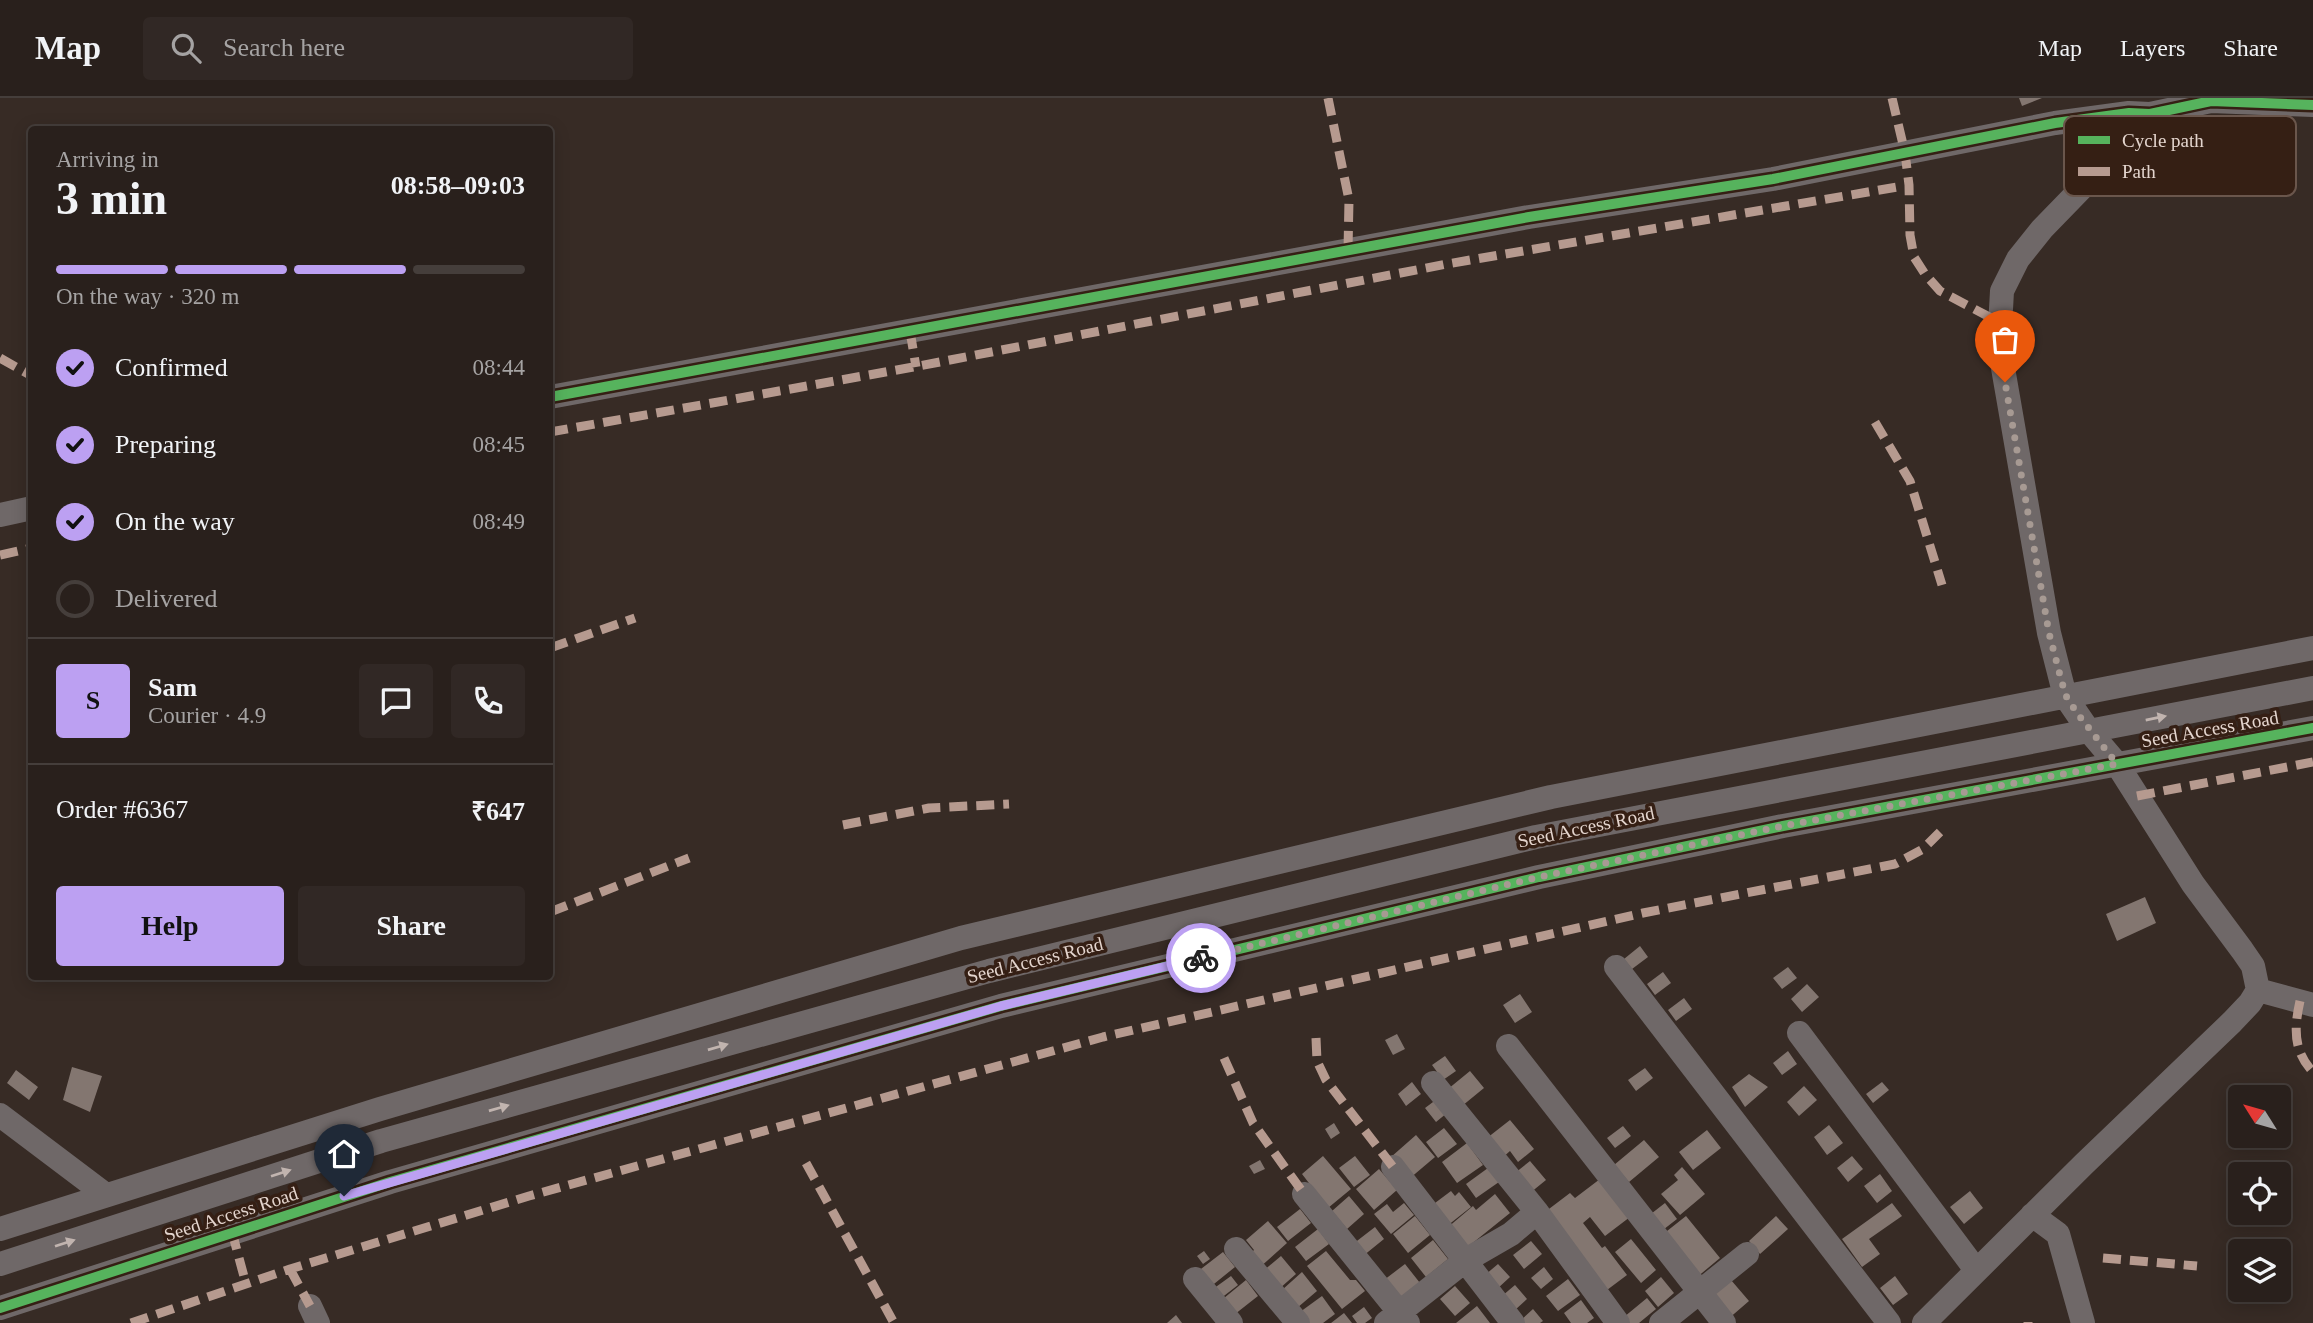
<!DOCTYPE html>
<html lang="en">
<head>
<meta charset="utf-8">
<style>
	:root { --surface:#29201c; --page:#312825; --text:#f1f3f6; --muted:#a5a3a3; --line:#453e3b; --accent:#bca0f2 }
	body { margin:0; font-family:Georgia,serif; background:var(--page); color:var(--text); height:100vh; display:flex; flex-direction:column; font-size:26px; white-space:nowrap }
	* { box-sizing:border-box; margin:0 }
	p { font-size:23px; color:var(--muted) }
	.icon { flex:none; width:38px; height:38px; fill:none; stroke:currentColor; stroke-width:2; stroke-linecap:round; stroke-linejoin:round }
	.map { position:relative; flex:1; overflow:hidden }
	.sheet { position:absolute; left:28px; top:28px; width:525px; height:854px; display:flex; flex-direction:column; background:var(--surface); border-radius:7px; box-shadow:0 4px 18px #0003,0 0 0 2px var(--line) }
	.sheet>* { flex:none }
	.needle { width:46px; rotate:307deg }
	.fabs { position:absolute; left:2228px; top:987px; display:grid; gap:14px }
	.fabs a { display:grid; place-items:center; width:63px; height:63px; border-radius:7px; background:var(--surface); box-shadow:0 4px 18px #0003,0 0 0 2px var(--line); font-size:35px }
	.pin { position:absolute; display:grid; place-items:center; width:60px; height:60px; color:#fff; margin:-72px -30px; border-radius:50% 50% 50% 0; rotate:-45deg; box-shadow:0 0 7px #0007 }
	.pin .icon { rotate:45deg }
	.courier { position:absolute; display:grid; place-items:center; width:70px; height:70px; margin:-35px; border:5px solid #bca0f2; border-radius:50%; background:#fff; color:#222; box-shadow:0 2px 9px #0007 }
	.head em { font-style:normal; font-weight:800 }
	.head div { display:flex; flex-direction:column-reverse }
	.head { display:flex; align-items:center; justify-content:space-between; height:119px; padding:0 28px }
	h1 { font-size:46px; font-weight:800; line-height:52px }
	.bar { display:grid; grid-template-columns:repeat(4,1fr); gap:10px 7px; align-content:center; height:84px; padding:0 28px }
	.bar i { height:9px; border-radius:5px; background:var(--line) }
	.bar .active { background:var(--accent) }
	.bar p { grid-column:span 4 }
	.line { display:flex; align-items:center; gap:18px; padding:0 28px; border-top:2px solid var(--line) }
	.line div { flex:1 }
	.round { display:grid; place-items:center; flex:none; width:74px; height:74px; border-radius:7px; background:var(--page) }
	ol { padding:0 28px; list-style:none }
	li { display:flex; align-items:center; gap:21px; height:77px }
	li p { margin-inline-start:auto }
	li .icon { padding:7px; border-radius:50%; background:var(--accent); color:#111; stroke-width:4 }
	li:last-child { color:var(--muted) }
	li i { width:38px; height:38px; border:4px solid var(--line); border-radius:50% }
	.cta { display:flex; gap:14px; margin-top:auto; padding:14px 28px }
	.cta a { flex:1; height:80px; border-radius:7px; background:var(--accent); color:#111; font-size:28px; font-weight:800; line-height:80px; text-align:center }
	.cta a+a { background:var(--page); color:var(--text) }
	header { display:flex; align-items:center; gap:42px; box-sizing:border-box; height:98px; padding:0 35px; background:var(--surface); border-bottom:2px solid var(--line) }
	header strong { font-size:33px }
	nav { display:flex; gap:38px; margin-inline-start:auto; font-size:24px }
	.search { width:490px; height:63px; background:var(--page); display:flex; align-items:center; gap:18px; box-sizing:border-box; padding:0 24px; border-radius:7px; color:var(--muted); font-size:26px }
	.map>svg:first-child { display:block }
</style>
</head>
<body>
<header>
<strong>Map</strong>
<div class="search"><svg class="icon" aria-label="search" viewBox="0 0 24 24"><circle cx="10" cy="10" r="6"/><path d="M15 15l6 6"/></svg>Search here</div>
<nav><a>Map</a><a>Layers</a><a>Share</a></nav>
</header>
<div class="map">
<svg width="2313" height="1225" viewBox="0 0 2313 1225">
	<rect width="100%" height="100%" fill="#372b25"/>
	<path fill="#837670" d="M2019,0H2042L2022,8Z
		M2145,799L2156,825L2117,843L2106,816Z
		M1640,848L1648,859L1632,871L1624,861Z
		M1788,869L1797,880L1782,891L1773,880Z
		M1663,874L1671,885L1655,897L1647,886Z
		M1807,886L1819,899L1802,914L1791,901Z
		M1520,896L1532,914L1515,925L1503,907Z
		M1684,900L1692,911L1676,923L1668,912Z
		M1397,936L1405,951L1393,957L1385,942Z
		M1788,953L1797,966L1782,977L1773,965Z
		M1445,958L1456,973L1443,982L1432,967Z
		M72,969L102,978L90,1014L63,1002Z
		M1645,970L1653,980L1636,993L1628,982Z
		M16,972L38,989L29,1002L7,985Z
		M1470,973L1484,990L1462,1008L1448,991Z
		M1749,976L1768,989L1745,1009L1732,989Z
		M1412,984L1421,996L1406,1008L1398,996Z
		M1882,984L1889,992L1873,1005L1866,996Z
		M1804,988L1817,1002L1799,1018L1787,1004Z
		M1437,1001L1447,1015L1436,1024L1425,1010Z
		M1510,1022L1534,1051L1518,1064L1510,1053L1501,1061L1487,1040Z
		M1334,1025L1340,1035L1331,1041L1325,1031Z
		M1829,1027L1843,1045L1827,1057L1814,1039Z
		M1623,1028L1631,1038L1615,1050L1607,1040Z
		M1444,1030L1457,1046L1438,1060L1426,1044Z
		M1707,1032L1721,1050L1693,1072L1679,1054Z
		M1416,1037L1435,1059L1409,1081L1391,1059Z
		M1644,1042L1659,1059L1629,1084L1614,1067Z
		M1467,1045L1483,1067L1457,1085L1442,1064Z
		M1323,1058L1351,1091L1328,1110L1302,1076Z
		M1355,1058L1370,1077L1354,1089L1339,1070Z
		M1852,1058L1863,1071L1848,1084L1837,1070Z
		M1260,1062L1265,1071L1254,1076L1249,1068Z
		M1530,1063L1546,1082L1530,1095L1515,1075Z
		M1682,1069L1705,1096L1680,1117L1661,1096L1678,1082L1674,1077Z
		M1488,1070L1499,1084L1476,1100L1466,1086Z
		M1379,1071L1397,1092L1374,1112L1356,1091Z
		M1880,1076L1892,1093L1877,1105L1864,1088Z
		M1600,1081L1630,1119L1605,1138L1590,1119L1583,1125L1602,1150L1605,1148L1627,1177L1603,1195L1541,1117L1570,1095L1575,1100Z
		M1451,1093L1455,1098L1459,1094L1471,1109L1447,1128L1435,1105Z
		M1970,1093L1983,1110L1964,1126L1950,1109Z
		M1495,1096L1510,1115L1464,1152L1447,1130L1473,1108L1476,1112Z
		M1349,1098L1364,1116L1347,1131L1332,1113Z
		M1404,1105L1414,1117L1391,1136L1374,1116L1387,1106L1393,1114Z
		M1665,1105L1677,1121L1659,1135L1647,1119Z
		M1892,1105L1902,1118L1869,1141L1880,1156L1862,1169L1842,1141Z
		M1300,1111L1311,1125L1288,1143L1277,1129Z
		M1415,1118L1430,1137L1408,1155L1393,1136Z
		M1686,1118L1720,1160L1696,1180L1662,1137Z
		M1776,1118L1788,1131L1760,1156L1749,1143Z
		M1268,1123L1287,1145L1259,1170L1248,1158L1254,1152L1246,1142Z
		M1375,1129L1384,1141L1363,1158L1353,1146Z
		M1318,1131L1329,1146L1306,1163L1295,1149Z
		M1631,1141L1656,1172L1641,1185L1615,1154Z
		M1433,1142L1448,1161L1426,1179L1411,1160Z
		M1531,1143L1542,1156L1524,1171L1513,1157Z
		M1204,1153L1210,1161L1203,1166L1197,1158Z
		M1326,1153L1350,1182H1356L1365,1193L1342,1211L1307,1168Z
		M1223,1154L1235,1169L1209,1190L1197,1174Z
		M1281,1158L1296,1176L1279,1191L1263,1173Z
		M1405,1166L1420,1185L1400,1201L1384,1182Z
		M1498,1166L1510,1179L1497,1191L1485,1177Z
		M1544,1169L1553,1181L1541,1191L1531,1180Z
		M1302,1174L1317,1193L1297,1210L1282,1192Z
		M1231,1178L1238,1187L1220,1201L1213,1191Z
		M1895,1178L1908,1196L1893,1207L1880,1190Z
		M1661,1179L1674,1195L1658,1209L1645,1193Z
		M1568,1181L1580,1197L1558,1213L1546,1198Z
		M1246,1182L1258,1198L1230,1220L1218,1205Z
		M1731,1182L1749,1203L1727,1222L1709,1200Z
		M1515,1187L1527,1201L1515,1212L1502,1198Z
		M1455,1188L1470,1205L1455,1218L1440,1201Z
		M1322,1198L1335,1216L1323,1225H1308L1300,1214Z
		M1647,1200L1656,1211L1639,1225H1629L1624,1219Z
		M1581,1202L1594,1220L1587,1225H1571L1564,1215Z
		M1477,1208L1490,1225H1456Z
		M1364,1209L1372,1220L1365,1225H1357L1352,1218Z
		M1533,1211L1543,1223L1540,1225H1521L1520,1223Z
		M1344,1215L1352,1225H1331Z
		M1176,1217L1182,1225H1167Z"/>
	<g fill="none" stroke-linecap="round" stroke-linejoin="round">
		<path stroke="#6f6868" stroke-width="24" d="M550,299L1529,119L1773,81L2055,25L2129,15L2150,16L2211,3L2313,7
			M0,417L32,410
			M1616,869L1889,1225
			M2258,892L2313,907
			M1799,935L1976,1172
			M1508,948L1724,1225
			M1433,985L1537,1114
			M0,1017L106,1097
			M1393,1069L1513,1225
			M1304,1096L1408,1225
			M2032,1117L2058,1136L2083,1225
			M0,1131L380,1011L961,840L1551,699L2313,550
			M1236,1151L1298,1225
			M0,1166L381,1043L989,873L1536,739L2313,590
			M1195,1181L1231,1225
			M310,1208L318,1225
			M0,1210L390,1084L1001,908L1539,779L1783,728L2313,630
			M1386,1225L1466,1162L1511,1136L1537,1114L1618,1225
			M1661,1225L1747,1156
			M1924,1225L2084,1066L2232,924L2250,905L2258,892L2253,868L2242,852L2193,786L2117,666L2089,633L2065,598L2049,535L1999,247L2002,193L2018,161L2042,131L2109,62L2150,16"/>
		<path stroke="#b69a8f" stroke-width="9" stroke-dasharray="18 9" stroke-linecap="butt" d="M1328,0L1349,102L1348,152
			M1892,0L1905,55L1909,87L1910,137L1914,159L1925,176L1940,193L1999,224
			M910,233L916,269
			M0,260L32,278
			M1875,324L1910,383L1942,487
			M550,334L919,268L1447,166L1909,87
			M0,457L32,450
			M550,550L635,520
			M2137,698L2313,664
			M843,727L929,710L1009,706
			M550,814L689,760
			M2300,903C2294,930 2293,953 2313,974
			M1316,940L1317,963L1326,982L1393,1069
			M1224,960L1253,1025L1304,1096
			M806,1065L894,1225
			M232,1134L246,1186
			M2103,1160L2197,1168
			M290,1171L310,1208
			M2028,1224V1225
			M131,1225L290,1171L529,1098L1103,939L1643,815L1895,766L1923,751L1940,734"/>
		<g stroke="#351f14" stroke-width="15">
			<path id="cycleway" d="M550,299L1529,119L1773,81L2055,25L2129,15L2150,16L2211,3L2313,7
				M0,1210L390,1084L1001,908L1539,779L1783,728L2313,630"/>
		</g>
		<use href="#cycleway" stroke="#56b35d" stroke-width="10"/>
	</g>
	<defs><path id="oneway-solid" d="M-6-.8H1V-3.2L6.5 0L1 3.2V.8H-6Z" transform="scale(1.75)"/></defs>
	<g fill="#c1b4af">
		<use href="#oneway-solid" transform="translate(2156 620) rotate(-11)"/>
		<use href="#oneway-solid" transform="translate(718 949) rotate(-16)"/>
		<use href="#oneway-solid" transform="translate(499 1010) rotate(-16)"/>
		<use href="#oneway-solid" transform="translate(281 1075) rotate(-18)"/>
		<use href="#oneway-solid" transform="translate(65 1145) rotate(-18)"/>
	</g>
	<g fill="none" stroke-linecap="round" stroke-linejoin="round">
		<path stroke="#a79a93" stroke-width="7" stroke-dasharray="0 12.6" d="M1201,860L1539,779L1783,728L2117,666L2077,615L2066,598L2061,581L2049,535L2005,284"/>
		<path stroke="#bca0f2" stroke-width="9" d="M344,1098L1001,908L1201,860"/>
	</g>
	<g text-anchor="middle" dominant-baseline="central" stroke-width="7" stroke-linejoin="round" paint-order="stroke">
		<g font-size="19" fill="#e4d5ce" stroke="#351f14">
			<text transform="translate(2210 631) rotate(-10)">Seed Access Road</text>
			<text transform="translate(1586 729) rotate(-12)">Seed Access Road</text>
			<text transform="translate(1035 862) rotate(-14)">Seed Access Road</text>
			<text transform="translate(231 1116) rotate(-18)">Seed Access Road</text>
		</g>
	</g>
	<rect x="2064" y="18" width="232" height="80" rx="10" fill="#351f14" stroke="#6a564c" stroke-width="2"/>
	<rect x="2078" y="38" width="32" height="8" fill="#56b35d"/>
	<rect x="2078" y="69" width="32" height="9" fill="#b69a8f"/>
	<g font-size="19" fill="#e4d5ce">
		<text x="2122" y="49">Cycle path</text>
		<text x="2122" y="80">Path</text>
	</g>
</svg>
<div class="fabs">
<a><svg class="needle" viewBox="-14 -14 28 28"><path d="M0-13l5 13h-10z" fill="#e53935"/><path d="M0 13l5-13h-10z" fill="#a5a3a3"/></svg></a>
<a><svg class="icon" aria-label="locate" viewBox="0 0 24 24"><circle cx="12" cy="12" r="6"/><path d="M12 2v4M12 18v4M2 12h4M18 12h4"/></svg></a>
<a><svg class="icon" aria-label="layers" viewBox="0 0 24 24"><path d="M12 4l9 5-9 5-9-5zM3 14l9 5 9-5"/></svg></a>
</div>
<div class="pin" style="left:2005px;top:284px;background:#ea580c"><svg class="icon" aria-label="bag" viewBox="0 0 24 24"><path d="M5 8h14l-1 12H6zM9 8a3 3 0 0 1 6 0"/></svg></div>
<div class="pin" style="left:344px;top:1098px;background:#1f2937"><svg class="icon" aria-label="home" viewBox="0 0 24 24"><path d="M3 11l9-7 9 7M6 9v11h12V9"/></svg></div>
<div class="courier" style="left:1201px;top:860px"><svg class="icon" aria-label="bike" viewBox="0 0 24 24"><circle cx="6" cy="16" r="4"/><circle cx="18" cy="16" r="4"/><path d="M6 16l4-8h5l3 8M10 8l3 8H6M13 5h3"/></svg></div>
<section class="sheet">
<div class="head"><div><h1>3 min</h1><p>Arriving in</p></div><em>08:58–09:03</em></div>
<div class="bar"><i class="active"></i><i class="active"></i><i class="active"></i><i></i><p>On the way · 320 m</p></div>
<ol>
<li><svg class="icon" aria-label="check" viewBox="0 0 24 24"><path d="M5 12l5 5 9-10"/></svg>Confirmed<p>08:44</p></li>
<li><svg class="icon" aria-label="check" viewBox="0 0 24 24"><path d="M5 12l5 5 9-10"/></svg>Preparing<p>08:45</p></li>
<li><svg class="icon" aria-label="check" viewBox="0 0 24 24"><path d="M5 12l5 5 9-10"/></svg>On the way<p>08:49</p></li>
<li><i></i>Delivered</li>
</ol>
<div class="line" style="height:126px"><b class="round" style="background:var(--accent);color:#111">S</b><div><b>Sam</b><p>Courier · 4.9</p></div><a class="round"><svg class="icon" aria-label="chat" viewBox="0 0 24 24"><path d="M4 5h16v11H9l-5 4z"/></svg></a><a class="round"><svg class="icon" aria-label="phone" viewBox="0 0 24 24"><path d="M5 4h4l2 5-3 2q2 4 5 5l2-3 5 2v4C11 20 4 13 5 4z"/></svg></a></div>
<div class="line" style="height:91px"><div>Order #6367</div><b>₹647</b></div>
<div class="cta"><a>Help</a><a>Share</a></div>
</section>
</div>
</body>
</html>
